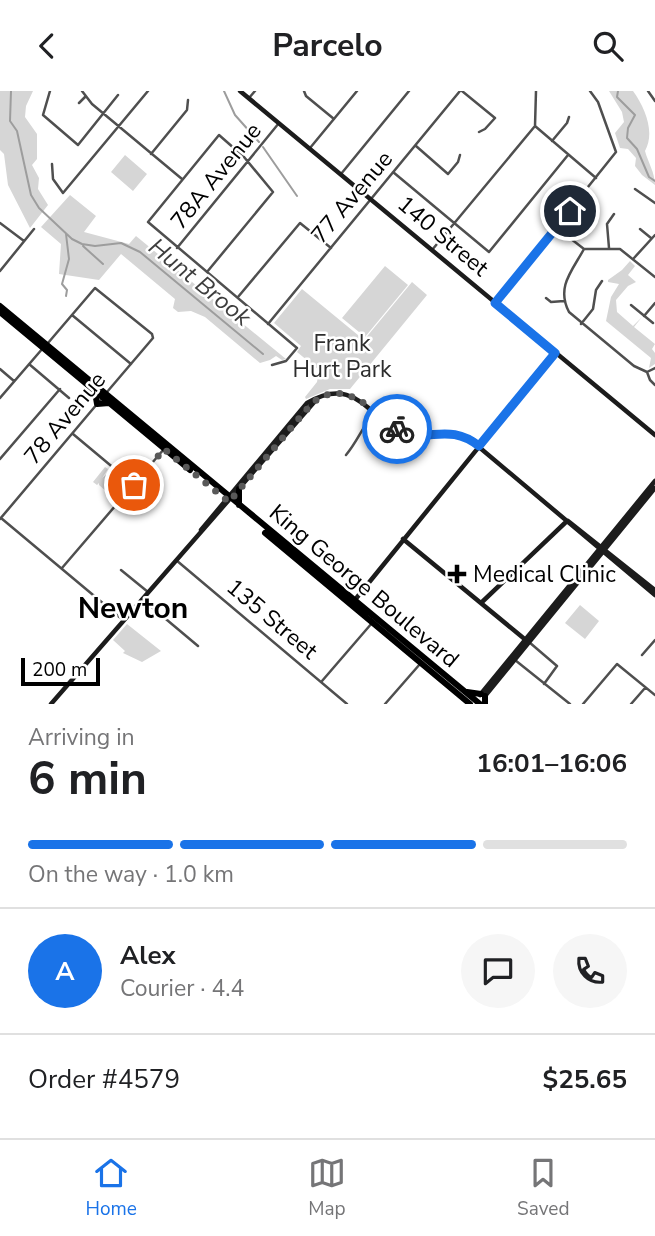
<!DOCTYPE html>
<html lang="en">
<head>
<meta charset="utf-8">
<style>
	:root { --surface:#fff; --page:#f6f6f6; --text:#202124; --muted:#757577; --line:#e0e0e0; --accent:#1a73e8 }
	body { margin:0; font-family:"Nunito Sans",sans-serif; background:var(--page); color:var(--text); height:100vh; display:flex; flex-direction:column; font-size:26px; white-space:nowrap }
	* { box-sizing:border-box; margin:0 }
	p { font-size:23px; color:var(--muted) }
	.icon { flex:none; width:38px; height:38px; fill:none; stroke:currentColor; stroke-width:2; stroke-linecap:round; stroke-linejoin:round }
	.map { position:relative; height:613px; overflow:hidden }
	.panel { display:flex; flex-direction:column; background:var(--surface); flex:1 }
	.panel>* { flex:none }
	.scale { position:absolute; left:21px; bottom:18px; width:79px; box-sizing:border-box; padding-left:7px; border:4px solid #000; border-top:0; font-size:19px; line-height:24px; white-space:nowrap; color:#000; -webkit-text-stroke:5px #fff; paint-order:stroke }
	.pin { position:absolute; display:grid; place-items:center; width:60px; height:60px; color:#fff; margin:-30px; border:4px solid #fff; border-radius:50%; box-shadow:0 2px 7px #0007 }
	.courier { position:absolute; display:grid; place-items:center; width:70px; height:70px; margin:-35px; border:5px solid #1a73e8; border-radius:50%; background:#fff; color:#222; box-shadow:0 2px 9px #0007 }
	.overview em { font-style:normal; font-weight:700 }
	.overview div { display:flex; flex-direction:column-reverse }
	.overview { display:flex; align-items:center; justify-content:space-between; height:119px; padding:0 28px }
	h1 { font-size:46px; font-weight:700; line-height:52px }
	.bar { display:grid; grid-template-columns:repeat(4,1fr); gap:10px 7px; align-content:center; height:84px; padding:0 28px }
	.bar i { height:9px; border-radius:5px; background:var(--line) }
	.bar .selected { background:var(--accent) }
	.bar p { grid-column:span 4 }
	.line { display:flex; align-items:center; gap:18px; padding:0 28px; border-top:2px solid var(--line) }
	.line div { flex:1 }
	.round { display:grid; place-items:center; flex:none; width:74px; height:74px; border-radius:37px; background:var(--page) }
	header { display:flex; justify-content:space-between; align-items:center; height:91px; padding:0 28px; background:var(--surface); font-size:32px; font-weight:700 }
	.tabs { display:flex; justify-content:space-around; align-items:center; height:98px; border-top:2px solid var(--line); background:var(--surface); font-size:19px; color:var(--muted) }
	.tabs a { display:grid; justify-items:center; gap:4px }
	.tabs .selected { color:var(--accent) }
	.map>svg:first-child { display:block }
</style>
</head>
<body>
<header><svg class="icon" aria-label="back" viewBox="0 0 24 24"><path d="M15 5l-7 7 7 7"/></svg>Parcelo<svg class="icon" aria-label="search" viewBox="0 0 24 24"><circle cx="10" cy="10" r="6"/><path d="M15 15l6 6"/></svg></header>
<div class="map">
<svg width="655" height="613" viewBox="0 0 655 613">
	<rect width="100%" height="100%" fill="#fff"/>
	<path fill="#d6d6d6" d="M0,0H33L26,15L25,26L37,43V68L32,74L39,87L38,98L48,114L30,137L8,94L4,63L0,59Z
		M609,0H633C646,18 655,42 645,60C648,71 655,82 655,94L642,84L635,75L636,67L628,58L620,57L615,42L624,31L622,21Z
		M125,64L147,83L133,100L111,81Z
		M70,104L96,125L84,141L129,153L136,145L286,268L282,269L276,265L270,269L260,272L205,226L191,220L178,221L173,217L175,208L121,163L99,189L59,183L61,153L41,136Z
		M630,170L635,175L628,184L636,191L628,195L616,209L617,221L633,235L642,226L634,236L655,253L652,258L655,262V273L649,277L651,267L606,230L611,206L619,193L608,191V189L622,179Z
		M385,175L408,194L365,246L342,227Z
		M412,191L427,204L350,298H330L306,308L305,306L317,291L319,279L297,261L301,255L274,232L302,198L364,249Z
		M105,376L108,378L102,387L109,381L124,393L114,407L99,394V392L97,394L93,391Z
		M580,514L599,530L585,548L565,532Z
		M127,533L161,560L142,571L123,562L125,560L113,549Z"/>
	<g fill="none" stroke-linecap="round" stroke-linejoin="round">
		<path stroke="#9d9d9d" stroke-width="2" d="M11,0L10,30L17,40L31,104L39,117L72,148L82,153L95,155L121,152L140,161L263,263
			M224,0L235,24L259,51
			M618,0L617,6L635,24L628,37L627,47L637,58L649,86L655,90
			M263,56L297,105
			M83,155L103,173
			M66,205L67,199L62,193L69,168L66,143"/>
		<path stroke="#4f4f4f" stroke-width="2.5" d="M50,0L43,24L78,54L118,4
			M82,0L92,13L182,88
			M304,0L306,5L334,28
			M462,0L495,27L485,38L479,41
			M536,0L535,35L596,87
			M648,0L655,10
			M249,7L255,0
			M79,12L85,6
			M552,50L567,32L569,26
			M416,55L448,83L458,71L460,64
			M310,57L357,0
			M151,63L187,19L188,9
			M52,73L53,88L63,102L148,0
			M393,81L489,161L568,64
			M341,83L409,0
			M635,98L655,112
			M0,132L24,150
			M557,137L584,158H620L655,186
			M640,138L651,147
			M177,157L279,32
			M609,157L607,133L614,123
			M584,158C572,180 556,196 569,221L634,275L647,281
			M432,159L535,35
			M634,167L655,144
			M0,180L34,138
			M207,181L273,101L244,66L219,44L148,131L297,257L286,270L272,274
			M238,206L300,132L331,157
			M546,207L551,211L564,210
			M495,212L616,61L598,11L590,0
			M631,214L653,232
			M72,224L131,273
			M644,225L655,212
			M268,233L460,0
			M581,233L593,218L596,199L602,190
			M48,252L95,197L152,243L153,247L107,301
			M29,273L69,307
			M0,278L14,290
			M647,281L650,289L655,294
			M647,281L655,277
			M0,307L43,257
			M73,343L134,394
			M346,364C357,351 362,337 373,323
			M0,368L60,298
			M1,427L123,529
			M0,428L103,306
			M176,469L347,613
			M62,477L164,358
			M121,479L148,501
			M142,508L198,555
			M529,551L557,575L544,593
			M642,564L655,549
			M515,569L570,613
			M322,590L372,532
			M385,613L420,573
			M583,613L617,573L655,604
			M631,613L645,597"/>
		<path stroke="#1c1c1c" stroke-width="4.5" d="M240,0L655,344
			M568,430L655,499
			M201,439L307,312C359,281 370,334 409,343C433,348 449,335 473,351L655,504
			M403,448L527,550
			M354,510L555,262
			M481,512L567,430
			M480,604L655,390
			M485,605L655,397
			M51,613L316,309"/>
		<path stroke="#000" stroke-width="6" d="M0,215L480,613
			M0,221L190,379
			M95,301L97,313L109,312
			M239,398V414
			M265,442L470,613
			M467,601L481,603
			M485,613V605"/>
	</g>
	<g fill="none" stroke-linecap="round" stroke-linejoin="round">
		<path stroke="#595959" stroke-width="7" stroke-dasharray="0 12.6" d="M134,394L164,358L229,411L306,319C310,316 314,310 318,308C348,289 376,323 397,338"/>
		<path stroke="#1a73e8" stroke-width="9" d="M397,338C427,354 447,330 479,355L552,266L555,262L495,212L570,120"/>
	</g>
	<path fill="#000" stroke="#fff" stroke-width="2.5" d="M453.5 472.5h7v7h7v7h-7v7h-7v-7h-7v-7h7z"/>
	<g text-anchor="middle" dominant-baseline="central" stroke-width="5" stroke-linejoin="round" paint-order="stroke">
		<g font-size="23" fill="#000" stroke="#fff">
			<text transform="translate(216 85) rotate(-51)">78A Avenue</text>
			<text transform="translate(352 106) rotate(-50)">77 Avenue</text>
			<text transform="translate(443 145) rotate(40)">140 Street</text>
			<text transform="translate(65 327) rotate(-50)">78 Avenue</text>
			<text transform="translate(364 495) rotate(40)">King George Boulevard</text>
			<text transform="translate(272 528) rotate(40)">135 Street</text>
		</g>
		<g font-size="23" fill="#2d2d2d" stroke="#fff">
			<text x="342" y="252">Frank<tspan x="342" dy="26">Hurt Park</tspan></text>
		</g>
		<g font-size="23" fill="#000" stroke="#fff" text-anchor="start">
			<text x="473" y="483">Medical Clinic</text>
		</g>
		<g font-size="24" font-style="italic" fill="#3e3e3e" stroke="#fff">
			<text transform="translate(200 191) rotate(39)">Hunt Brook</text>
		</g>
		<g font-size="30" font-weight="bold" fill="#000" stroke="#fff">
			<text x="133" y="517">Newton</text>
		</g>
	</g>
</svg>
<div class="scale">200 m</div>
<div class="pin" style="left:134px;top:394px;background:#ea580c"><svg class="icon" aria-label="bag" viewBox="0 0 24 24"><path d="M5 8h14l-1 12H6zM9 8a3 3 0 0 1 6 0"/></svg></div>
<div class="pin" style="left:570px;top:120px;background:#1f2937"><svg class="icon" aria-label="home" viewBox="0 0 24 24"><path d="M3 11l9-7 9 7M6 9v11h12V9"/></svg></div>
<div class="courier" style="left:397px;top:338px"><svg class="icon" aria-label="bike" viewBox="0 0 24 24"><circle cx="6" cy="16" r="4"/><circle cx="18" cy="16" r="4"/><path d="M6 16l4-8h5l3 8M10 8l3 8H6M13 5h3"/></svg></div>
</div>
<section class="panel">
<div class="overview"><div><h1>6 min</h1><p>Arriving in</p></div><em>16:01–16:06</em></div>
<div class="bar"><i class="selected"></i><i class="selected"></i><i class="selected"></i><i></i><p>On the way · 1.0 km</p></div>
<div class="line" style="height:126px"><b class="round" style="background:var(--accent);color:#fff">A</b><div><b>Alex</b><p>Courier · 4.4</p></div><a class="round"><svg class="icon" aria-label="chat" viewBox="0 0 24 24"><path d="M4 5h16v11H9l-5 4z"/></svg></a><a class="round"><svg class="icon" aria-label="phone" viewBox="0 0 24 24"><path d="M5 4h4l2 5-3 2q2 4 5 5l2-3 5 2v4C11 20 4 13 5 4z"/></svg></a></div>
<div class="line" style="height:91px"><div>Order #4579</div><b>$25.65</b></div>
</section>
<nav class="tabs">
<a class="selected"><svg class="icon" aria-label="home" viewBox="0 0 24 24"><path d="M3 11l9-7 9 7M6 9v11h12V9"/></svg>Home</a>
<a><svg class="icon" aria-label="map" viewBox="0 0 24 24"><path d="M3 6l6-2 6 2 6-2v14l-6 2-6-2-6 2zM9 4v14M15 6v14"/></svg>Map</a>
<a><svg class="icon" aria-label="saved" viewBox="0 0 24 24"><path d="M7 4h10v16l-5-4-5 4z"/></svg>Saved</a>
</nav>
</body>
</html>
